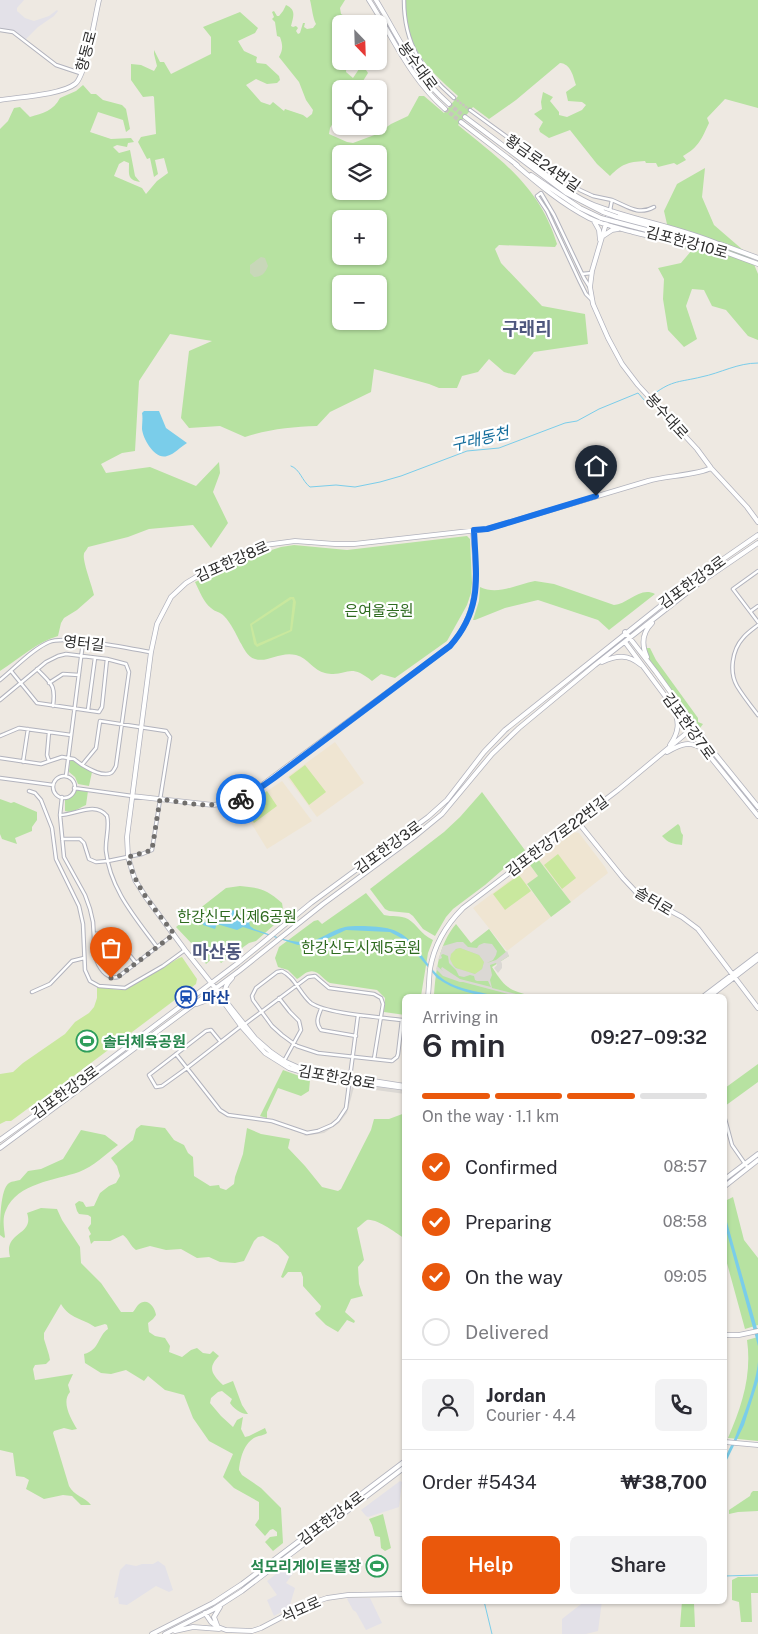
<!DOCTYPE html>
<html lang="en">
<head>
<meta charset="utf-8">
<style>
	:root { --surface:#fff; --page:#f2f2f3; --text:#2b2b33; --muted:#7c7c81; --line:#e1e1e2; --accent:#ea580c }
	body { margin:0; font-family:"Public Sans","Noto Sans KR",sans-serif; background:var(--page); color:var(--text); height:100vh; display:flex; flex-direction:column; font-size:19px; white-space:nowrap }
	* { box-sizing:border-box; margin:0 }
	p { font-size:16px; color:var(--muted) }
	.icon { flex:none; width:28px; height:28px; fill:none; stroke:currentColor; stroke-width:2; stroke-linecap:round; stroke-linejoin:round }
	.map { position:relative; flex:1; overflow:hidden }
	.drawer { position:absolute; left:402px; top:994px; width:325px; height:610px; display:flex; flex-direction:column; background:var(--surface); border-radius:8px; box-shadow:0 1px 4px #0004 }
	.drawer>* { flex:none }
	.needle { width:32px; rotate:157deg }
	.tools { position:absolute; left:332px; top:15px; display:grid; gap:10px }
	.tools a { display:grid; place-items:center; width:55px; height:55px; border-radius:8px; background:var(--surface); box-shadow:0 1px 4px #0004; font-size:25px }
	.pin { position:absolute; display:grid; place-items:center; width:42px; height:42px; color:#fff; margin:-51px -21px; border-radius:50% 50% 50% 0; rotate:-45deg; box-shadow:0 0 5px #0007 }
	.pin .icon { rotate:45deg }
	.courier { position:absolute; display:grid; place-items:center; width:50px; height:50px; margin:-25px; border:4px solid #1a73e8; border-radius:50%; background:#fff; color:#222; box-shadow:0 1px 6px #0007 }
	.overview em { font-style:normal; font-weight:600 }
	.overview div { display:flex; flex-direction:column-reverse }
	.overview { display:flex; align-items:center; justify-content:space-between; height:85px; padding:0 20px }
	h1 { font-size:32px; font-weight:600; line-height:38px }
	.bar { display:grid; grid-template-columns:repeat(4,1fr); gap:8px 5px; align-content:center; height:60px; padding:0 20px }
	.bar i { height:6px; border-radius:4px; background:var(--line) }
	.bar .selected { background:var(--accent) }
	.bar p { grid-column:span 4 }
	.line { display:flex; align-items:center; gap:12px; padding:0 20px; border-top:1px solid var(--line) }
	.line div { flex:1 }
	.round { display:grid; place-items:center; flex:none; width:52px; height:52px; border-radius:8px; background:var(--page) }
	ol { padding:0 20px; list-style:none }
	li { display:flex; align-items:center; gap:15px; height:55px }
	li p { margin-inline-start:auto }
	li .icon { padding:5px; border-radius:50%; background:var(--accent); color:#fff; stroke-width:4 }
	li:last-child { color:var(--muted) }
	li i { width:28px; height:28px; border:2px solid var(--line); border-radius:50% }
	.cta { display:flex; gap:10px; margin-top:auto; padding:10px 20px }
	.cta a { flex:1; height:58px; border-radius:8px; background:var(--accent); color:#fff; font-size:20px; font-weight:600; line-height:58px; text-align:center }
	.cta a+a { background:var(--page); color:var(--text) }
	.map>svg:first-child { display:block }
</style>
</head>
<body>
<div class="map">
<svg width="758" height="1634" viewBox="0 0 758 1634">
	<rect width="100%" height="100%" fill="#eee9e2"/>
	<path fill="#e3e1e8" d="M0,0H24L17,8V11L25,18L34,21L49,16L57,10L58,11L54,16L38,27L25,40L14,31L0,29Z
		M400,1481L402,1482L399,1507L368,1517L366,1516L361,1510Z
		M158,1561L165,1566L173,1590L169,1592L156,1586L127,1605L119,1604L118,1597L114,1598L120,1570L126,1564L136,1566L142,1564H153Z
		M288,1565L294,1572L286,1583L295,1588L289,1608L274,1616L267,1600L277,1595L267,1581Z
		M348,1598H370L382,1623L366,1630L356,1612L353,1610L347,1599Z
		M585,1601H602L598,1631L586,1634H562V1619Z"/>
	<path fill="#efe5d2" d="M335,742L364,783L317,817L287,777Z
		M282,781L312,821L267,849L240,805L258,797Z
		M574,832L579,833L605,867L608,873L571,902L538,859Z
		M530,865L538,876L527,885L551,917L507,951L473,908Z"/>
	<path fill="#b7e2a1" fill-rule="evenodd" d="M310,0H345L340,8L341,14L346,17L350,15L358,24H341V61H347L346,72L353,78L359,69L364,67L368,73L358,89H341V110L330,128L329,134L347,142L353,143L377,134L391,124L408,116L419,96H424L444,113L458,96C424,65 406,48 405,0H758V108L725,99L707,118L709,123C702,138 699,147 683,156L686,160L677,165L674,163L658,167L656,163H646L645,161C627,162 622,164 610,176L597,164L570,130L549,138L540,132L539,129L543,122L534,114L542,109L541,102L543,92L553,97L550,101L559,112V115L567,117L582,110L586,105L582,102L568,101L566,92L576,85C573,76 571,64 560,63L516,100L489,119L473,107L458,125C502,161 540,187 557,244L555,247L499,245L495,249L501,263L542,306L585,314L588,344L534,352L515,375L504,372L489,359L478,372L462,376L457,388H439L429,384L374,369L371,392L330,412L317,426C292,427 269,429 245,437L220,426L189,428L181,418L189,351L212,341L170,334L139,381L135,451L122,453L101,464L106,473L150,467L196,486L219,462L220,473L213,492L228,523L211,548L193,525L149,529L128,537L88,547C87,550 84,552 84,554C82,560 92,586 94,595L77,610L64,618L61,623L58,636C37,642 19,659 0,671V129L8,121L14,108L20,107L30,117C43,113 53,111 60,98L76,91L83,85L91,94H96L103,100L122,105L126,109L130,129L126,132L123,120L98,112L90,132L111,139L131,138L134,142L128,143L127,147L117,145L113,147L119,153L130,150L135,176L140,182C127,180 129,175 129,163L124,161L119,164L114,176L142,188L146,194L157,181L168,173L164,158L155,160L158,174L154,177L150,158L147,159L138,142L141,137L156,134L154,97L153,96L143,97L131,80V64L141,65L154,71L157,66L154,54V50L160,62H164L171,74L211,54V37L203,27L240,12L258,28L255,33L238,41L244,51L257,57L256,61L257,63L266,64L279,76L280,80L277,83L267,84L256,79L246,85L261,102L270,105L273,102L284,111L285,109L303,115L307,118L312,114L313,110L306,100L299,82L279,57C283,50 283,45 280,37L277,36L275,22L272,19L274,17L272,12L274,11L277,16H279L283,11L286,5C297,10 293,17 291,26L293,27L296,26L298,28L296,31L298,34L300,33L303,23H305L304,27L307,29L313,28L316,24C313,19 312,8 310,0ZM341,154H379V191H341ZM341,219H379V256H341ZM341,284H379V321H341Z
		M705,168L702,197L714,225L751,257L758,274V340L748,336L726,310L712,306L704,290L692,289L686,306L697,339L684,347L668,330L663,299L664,279L658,268L681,263L692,250L672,246L664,211L677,184Z
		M467,536L470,539L472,583L471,593L467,605L447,641L395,678L381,674L372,681C348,661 347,678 325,673C314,671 308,658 296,655C280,651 268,663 255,659C247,657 244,648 240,642C236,634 231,623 224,616C221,612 215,612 211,608C204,603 199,590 195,582L262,553L281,547L294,545L347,550Z
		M535,581L554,584L614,605C628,604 640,586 655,594L609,630L598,620L538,600L505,608L475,620H473L479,601L480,587C498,596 517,584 535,581Z
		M645,648H650L656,660L698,718V722L703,724L700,728L650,661Z
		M72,759L92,772L89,786L78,784L75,777L69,772L70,761Z
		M77,789L88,791L86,805C79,808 72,814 65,811V797L71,796Z
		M482,792L527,853L508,865L485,885L453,909L446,917L435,936L423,929L413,916L409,913L389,911L385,909L370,889L444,832L460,817Z
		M0,799L11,803L14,802L37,812V820L32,827V831L15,838L17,844L2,839L0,834Z
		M678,824C682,827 679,831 683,835L682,845C673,844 668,843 662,836Z
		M538,859L571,902L551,917L527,884L538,876L530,865Z
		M240,886C261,888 266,889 282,903L283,909L274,925L256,941L249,943L221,963L215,956L206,964L193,945L176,927L226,888Z
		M366,893L384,915C392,917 400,915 408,919C418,925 420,934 433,940L428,953L421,996H405V1015L384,1012L385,998L377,990L330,983C323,980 318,968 308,972C304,973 301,977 297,979L288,970L278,967L275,958L279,947L314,921L318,920L322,924Z
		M456,924L471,943L489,929L509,956L492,967C505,988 509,990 531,996L434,995C436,969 439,944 456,924Z
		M758,1064V1082L725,1106V1088Z
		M283,1070L310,1080L309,1091L301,1096L278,1088L267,1112V1118L260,1116Z
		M405,1113V1239C398,1234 376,1218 367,1220C364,1222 360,1226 357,1228L364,1260L358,1267L359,1284L363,1296L351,1299L345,1312L355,1321L354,1323L347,1320L338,1332L326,1325L316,1315L315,1313L320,1310L321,1306L303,1286V1277L301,1272H288L283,1278L281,1277L289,1257L278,1245L263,1236L258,1237L254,1241L244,1261L235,1263L220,1262L209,1257L197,1258L181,1249L166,1250L150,1246L136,1250C130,1246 129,1239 123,1235L110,1241H94L91,1244L89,1236L91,1234L88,1228L91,1224V1217L88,1215L79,1214L77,1211L75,1204L79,1201L83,1202L86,1207L94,1206L100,1193L109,1186L116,1183L120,1176L117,1166L111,1158L133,1140L136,1129L141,1125L165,1128L174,1140L184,1145L188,1153L193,1157L194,1176L210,1186L219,1185L220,1188L226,1190L234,1184L235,1177L243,1154L247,1128L261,1134L290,1139L288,1148L305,1166L322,1187L338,1191L341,1189L371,1130L374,1119H389Z
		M81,1130L105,1135L118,1145C105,1155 94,1166 79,1172C56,1180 17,1183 6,1210C2,1218 4,1228 5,1237L4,1238L0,1235C0,1223 0,1189 9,1183C12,1181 17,1181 20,1180L28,1171L41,1169L63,1159Z
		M733,1197L744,1240L758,1258V1325L745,1329L725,1256V1201Z
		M41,1208L57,1209L62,1220L80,1247L81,1263L101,1283L121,1312H133C135,1310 136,1307 138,1305C147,1296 155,1307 156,1315L153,1319L148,1323L149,1332L155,1336L165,1338L170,1346L169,1352L182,1357L191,1350L197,1348L203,1353L210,1354L213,1351L219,1356C207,1368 212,1374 223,1385L233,1381L242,1405L248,1414C242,1415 233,1408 230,1403L232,1399L222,1391L218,1392L211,1398L210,1403L221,1416L233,1427L237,1420L243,1417L241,1429L245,1437L249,1436L265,1428L267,1433C263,1436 260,1435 256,1437C244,1442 240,1459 239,1470L242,1475L261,1488L281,1508L283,1543L273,1551L265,1542L270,1537L277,1536V1532L273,1529L270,1530L265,1536L255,1525L259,1519V1502L234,1488L223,1477L233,1454L209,1441L193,1418L184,1395L165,1390L148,1376L144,1381L126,1370L111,1374L101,1373L85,1363L84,1354C100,1350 98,1335 108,1329L107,1325L105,1324L95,1327C82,1318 70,1319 61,1304L44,1333V1339L49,1355L50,1360L46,1364L35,1365L33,1369L35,1380L73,1374L68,1385L70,1392C61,1402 71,1419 77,1429L72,1430L64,1428L54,1431L53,1433L69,1486C74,1496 85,1497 91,1505H81L72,1496L63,1495L44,1499L26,1489L29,1480L24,1477L16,1476L13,1453L0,1450V1258L10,1257C3,1231 35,1236 27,1213Z
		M758,1337V1441L728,1438C742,1406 752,1375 747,1340Z
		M753,1491H758V1511L738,1512L729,1514V1510L750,1496L751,1493Z
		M383,1514L391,1548L385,1551L381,1548L380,1537L375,1536L372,1525L369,1519Z
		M738,1577H758V1593H751L752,1622H741L739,1602L732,1600V1580Z
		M682,1601H703L694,1603L695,1627H680Z"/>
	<path fill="#c8d7b9" d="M261,257L265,258L268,266C265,273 262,277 254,277L250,273V265Z"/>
	<path fill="#c9e89e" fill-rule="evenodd" d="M290,597H294L296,602L292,631L257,647L254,644L250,624ZM290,600L292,599L293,601L290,630L257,644L252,625Z
		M305,765L326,792L309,805L289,777Z
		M267,791L277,806L254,823L243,808Z
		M558,854L576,878L562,889L544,865Z
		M519,875L531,891L505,910L493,894Z
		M460,948L479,955L484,962L482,969L476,974C467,972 447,968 450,956C452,951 456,949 460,948Z
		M182,957L197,979L196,984L43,1099L34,1104L11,1121H6L0,1124V1074L13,1072L23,1063L65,1034L75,1022L89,1013L94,1007L97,998V987L120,990L126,989L179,958Z"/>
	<path fill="#dbd8d4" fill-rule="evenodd" d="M457,942H463L468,947L477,948L479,945L484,943L492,944L497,951L496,955L493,960L487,963L496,960L507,951L509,956L501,961L502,964V968L498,973L494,968L497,965L496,963L490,965L492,975L490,980L492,988L524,996H516L463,982H460L443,976L436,969L437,966L444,972L441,969L442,967L460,979L491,987L488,981H477L475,980L474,976L470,975L464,977L459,976L456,970L449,963L448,956L443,954L441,955L442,958L438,960L443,946ZM460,948L479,955L484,962L482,969L475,974L456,968L453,965L450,959L451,954L456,949Z
		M358,1084L405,1091V1094L354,1087L347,1113L339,1123L324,1133L304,1136L306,1134L323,1131L339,1121L347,1110L352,1086Z"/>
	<path fill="#7acdea" d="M144,411H159L166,428L187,443C180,447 175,454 167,456C155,460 143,439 142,429C142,424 143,418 142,413Z
		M233,910L248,918L250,926L254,929C270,934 289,943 306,942C320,941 331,930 345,927C354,925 381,926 390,929C414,935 422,961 439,976C454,989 477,991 496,996C475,996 454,990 437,978L405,940L390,932L346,930L318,943L298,945L243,927L237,930L217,924L215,929L203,925V923L219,917L223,920Z
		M725,1215L758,1332V1346L725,1226Z
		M758,1362V1381L744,1425L725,1464C725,1453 732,1445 736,1435C744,1415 756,1383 758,1362Z"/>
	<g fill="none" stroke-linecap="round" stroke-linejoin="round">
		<path stroke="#7acdea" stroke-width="1" d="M654,394C672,380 681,382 701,377C721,373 737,363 758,363
			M291,466C300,469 302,481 310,487L336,485L355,487L380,482L401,476L467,451L499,448L565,423L577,421L599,409L638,393L645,401
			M725,1576L758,1575
			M484,1601L492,1634"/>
		<path stroke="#c8c4be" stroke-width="2.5" stroke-dasharray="2.5 1" stroke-linecap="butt" d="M454,98L470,110"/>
		<path stroke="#c8c4be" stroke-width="4" stroke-dasharray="4 2" stroke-linecap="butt" d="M449,104L465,117
			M445,109L461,122"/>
		<g stroke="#b2b3bd" stroke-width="4.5">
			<path id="street" d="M404,0C404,44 422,70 454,98
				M0,30L13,32L56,65L80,73
				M470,110L580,190L593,196L612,200L610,210
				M612,200C627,206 638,216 654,207
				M582,274L592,273
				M589,286L584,278L554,215L541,193L537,196L547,211L580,282L586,294L591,299
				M758,571L733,589L758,622
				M751,611L758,606
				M758,625C753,629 747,633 743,638C732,650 729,672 737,686C743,696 751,706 758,715
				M37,669C51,684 56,684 53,706
				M11,671L37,703L99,712L102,707L107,659
				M0,680C14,669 32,649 49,642C66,635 130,649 151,652
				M49,683L63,674L79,675
				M0,700L46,662L58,656L66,654L107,659L126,664L129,672L116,766C115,768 113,772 111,773C102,777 89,769 82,765
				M88,710L95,658
				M49,732L47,755L49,761
				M0,736L19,728L71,735
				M0,758L41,764L62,757L74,759L82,765L96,748L100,721L166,731L170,737L152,850L142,854L108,861L96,862L89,859L84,843L80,839H62
				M23,762L28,729
				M66,776L83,642
				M53 787a11 11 0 1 1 22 0a11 11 0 1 1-22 0Z
				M0,778L53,785
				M74,788L132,796
				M29,791L35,793L41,800L52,828L56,859L79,906L83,924L85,970L90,981L99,986L125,988L163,966L185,950
				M62,797L60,815L64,857L85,895L90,909L93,922L95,956C98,967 106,980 118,977L174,934
				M60,815C75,815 95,801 107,816C110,827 105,839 106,851C110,889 135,917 157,947
				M94,934L105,933L114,936L136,963
				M32,992L50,984L72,961L84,958
				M279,998L290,1012L299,1021L301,1030L284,1061
				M321,1009C318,1017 315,1022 321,1030L356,1036
				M402,1020L398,1054L397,1057L392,1061L318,1053L297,1046L282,1035L272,1026L253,1000L252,996L256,988L277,972L282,971C295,977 300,994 311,1003C327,1014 380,1017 402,1020L405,1021
				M245,1024L308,977L315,976L329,988L374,994L381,998L383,1004L374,1059
				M241,1026L187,1068L220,1110L228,1115L272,1121L307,1133L318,1131L332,1125L338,1120L346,1108L358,1015
				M176,1054L187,1068L162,1086L156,1087L149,1075L206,1031L211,1030L220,1041
				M725,1119L732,1145L748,1168"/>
		</g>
		<g stroke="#b2b3bd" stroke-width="5.5">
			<path id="secondary" d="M369,0C394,39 409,77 445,109
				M376,0C400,39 413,73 449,104
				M0,100C18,97 61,95 75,84C86,76 95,16 99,0
				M465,117L566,193L603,212
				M461,122L517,165
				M511,151C539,166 566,194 594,205C636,221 680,227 721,245
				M515,164C538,184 562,204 589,218C603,225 619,228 633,232C662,239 690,247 719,250
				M531,175L580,208L601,218
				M610,210L592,271L590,287L593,304L608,338L622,364L638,385L697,449L711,468L747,507L758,522
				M617,217L711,242
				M594,221L599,230L600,240
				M616,222L708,246
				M603,236L612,230L618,229
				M720,244L758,258
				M717,249L758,264
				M625,632L656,672L716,755L758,807
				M625,642L712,759L758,816
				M647,657C641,644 642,633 652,623
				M602,662C617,655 628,654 641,665
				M670,745C679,732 680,722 673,708
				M667,752C681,744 690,740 704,750
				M132,796L213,805L227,803L247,796L450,646C482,610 476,575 473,530
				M577,821L623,878L637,893L682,917L698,929L758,1008
				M428,996C429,987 429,978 430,969C434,945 446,925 463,908L618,790L695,726
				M704,996L758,955
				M710,996L758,959
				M220,997L241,1026L265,1053L289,1068L312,1075L405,1088
				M227,1001C224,990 224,986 232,978
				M197,1004L213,998L223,1003
				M405,1086L304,1070L284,1061L271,1052L255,1038L185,950L145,896L135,880L128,857L127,837L151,652L157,624L171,597L186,583L206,571L265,545L295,541L335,544H354L487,529L648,481C665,476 698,475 711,468
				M0,1140L60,1097L238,963L311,903L428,817L447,800L484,752L505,730L693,580L758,535
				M0,1148L239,971L323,904L414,837L442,814L492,754L519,728L595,665L698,584L758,543
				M725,1179L758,1154
				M725,1186L758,1160
				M725,1335H739L758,1331
				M725,1442L758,1445
				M205,1613L211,1622L218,1627L226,1630L252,1631L261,1628L303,1606L327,1598L348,1595L405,1594
				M217,1625L214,1617L220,1607
				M175,1631L193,1627L219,1629
				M152,1634L213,1603L242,1584L405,1461
				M165,1634L214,1609L242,1591L405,1467"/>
		</g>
		<use href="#street" stroke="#fff" stroke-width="2.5"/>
		<use href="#secondary" stroke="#fff" stroke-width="4"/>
		<g stroke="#b2b3bd" stroke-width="5.5" stroke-linecap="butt">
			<path id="secondary-bridge" d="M603,212L617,217
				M601,218L616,222"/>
		</g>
		<use href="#secondary-bridge" stroke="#fff" stroke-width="4"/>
	</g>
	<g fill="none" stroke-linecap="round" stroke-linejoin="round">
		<path stroke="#716f6d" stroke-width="5" stroke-dasharray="0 9" d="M111,978L118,977L174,934C156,910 134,887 128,857L152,850L160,799C187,803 215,810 241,799"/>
		<path stroke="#1a73e8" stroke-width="6" d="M241,799L254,792L274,778L450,646C483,609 476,576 474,530L487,529L504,524L596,496"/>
	</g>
	<defs>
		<g id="station-ring" transform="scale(1.125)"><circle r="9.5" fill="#fff" stroke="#1a4fb4" stroke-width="1.5"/><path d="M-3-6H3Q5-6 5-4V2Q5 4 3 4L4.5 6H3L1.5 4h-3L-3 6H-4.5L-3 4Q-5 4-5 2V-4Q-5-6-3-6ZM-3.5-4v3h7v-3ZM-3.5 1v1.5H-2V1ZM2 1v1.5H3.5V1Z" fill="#1a4fb4"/></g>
		<g id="stadium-ring" transform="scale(1.125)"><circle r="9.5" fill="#fff" stroke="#2e9e5b" stroke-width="1.5"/><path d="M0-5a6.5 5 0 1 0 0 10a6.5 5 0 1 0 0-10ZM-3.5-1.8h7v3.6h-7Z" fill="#2e9e5b"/></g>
	</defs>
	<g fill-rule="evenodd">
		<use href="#station-ring" x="186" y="997"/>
		<use href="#stadium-ring" x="87" y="1041"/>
		<use href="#stadium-ring" x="377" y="1566"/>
	</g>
	<g text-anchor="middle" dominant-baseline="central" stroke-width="4.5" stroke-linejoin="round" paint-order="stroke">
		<g font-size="15" fill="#2e2e2e" stroke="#fff">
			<text transform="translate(86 51) rotate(-75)">향동로</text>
			<text transform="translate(418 66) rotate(54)">봉수대로</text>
			<text transform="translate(543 163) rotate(35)">황금로24번길</text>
			<text transform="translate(687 242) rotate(15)">김포한강10로</text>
			<text transform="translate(667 416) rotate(48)">봉수대로</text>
			<text transform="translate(232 561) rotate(-24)">김포한강8로</text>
			<text transform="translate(692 582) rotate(-36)">김포한강3로</text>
			<text transform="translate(84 643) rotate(6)">영터길</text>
			<text transform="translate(689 726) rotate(54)">김포한강7로</text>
			<text transform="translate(557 836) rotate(-37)">김포한강7로22번길</text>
			<text transform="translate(388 847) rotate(-36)">김포한강3로</text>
			<text transform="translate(654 901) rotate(31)">솔터로</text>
			<text transform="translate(337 1077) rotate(10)">김포한강8로</text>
			<text transform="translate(65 1092) rotate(-36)">김포한강3로</text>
			<text transform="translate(331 1518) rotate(-37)">김포한강4로</text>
			<text transform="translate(301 1609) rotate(-24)">석모로</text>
		</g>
		<g font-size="15" fill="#2e6a1f" stroke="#fff">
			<text x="379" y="610">은여울공원</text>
			<text x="237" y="916">한강신도시제6공원</text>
			<text x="361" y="947">한강신도시제5공원</text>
		</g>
		<g font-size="15" font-weight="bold" fill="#164399" stroke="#fff" text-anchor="start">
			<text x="202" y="997">마산</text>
		</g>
		<g font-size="15" font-weight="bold" fill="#27864d" stroke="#fff" text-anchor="start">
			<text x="103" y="1041">솔터체육공원</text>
			<text x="361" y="1566" text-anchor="end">석모리게이트볼장</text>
		</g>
		<g font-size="16" font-style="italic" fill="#146d9c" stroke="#fff">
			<text transform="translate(480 439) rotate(-13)">구래동천</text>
		</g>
		<g font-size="18" font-weight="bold" fill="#4f587e" stroke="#fff">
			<text x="527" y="328">구래리</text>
			<text x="217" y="951">마산동</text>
		</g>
	</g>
</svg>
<div class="tools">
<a><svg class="needle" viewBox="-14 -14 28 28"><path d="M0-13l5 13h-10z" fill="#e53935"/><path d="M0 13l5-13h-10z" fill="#7c7c81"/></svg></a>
<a><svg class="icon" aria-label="locate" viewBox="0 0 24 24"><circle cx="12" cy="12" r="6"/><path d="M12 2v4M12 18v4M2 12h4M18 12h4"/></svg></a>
<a><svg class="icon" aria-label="layers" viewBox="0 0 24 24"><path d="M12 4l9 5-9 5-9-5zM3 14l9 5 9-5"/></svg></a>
<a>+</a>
<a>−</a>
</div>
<div class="pin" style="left:111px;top:978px;background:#ea580c"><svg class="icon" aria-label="bag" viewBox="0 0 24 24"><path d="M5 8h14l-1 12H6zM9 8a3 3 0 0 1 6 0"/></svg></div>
<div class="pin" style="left:596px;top:496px;background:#1f2937"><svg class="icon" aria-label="home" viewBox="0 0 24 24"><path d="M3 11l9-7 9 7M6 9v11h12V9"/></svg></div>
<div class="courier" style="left:241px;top:799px"><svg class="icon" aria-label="bike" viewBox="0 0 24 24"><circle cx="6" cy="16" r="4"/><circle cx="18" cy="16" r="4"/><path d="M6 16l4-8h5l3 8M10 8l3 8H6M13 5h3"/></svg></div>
<section class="drawer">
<div class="overview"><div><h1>6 min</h1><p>Arriving in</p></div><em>09:27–09:32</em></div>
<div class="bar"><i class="selected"></i><i class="selected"></i><i class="selected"></i><i></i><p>On the way · 1.1 km</p></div>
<ol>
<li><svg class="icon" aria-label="check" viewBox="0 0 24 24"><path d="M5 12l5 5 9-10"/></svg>Confirmed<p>08:57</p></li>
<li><svg class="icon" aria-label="check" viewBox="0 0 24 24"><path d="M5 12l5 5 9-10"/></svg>Preparing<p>08:58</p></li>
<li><svg class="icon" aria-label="check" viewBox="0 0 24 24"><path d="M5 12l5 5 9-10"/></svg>On the way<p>09:05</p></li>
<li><i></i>Delivered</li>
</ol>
<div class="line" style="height:90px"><a class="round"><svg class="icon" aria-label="person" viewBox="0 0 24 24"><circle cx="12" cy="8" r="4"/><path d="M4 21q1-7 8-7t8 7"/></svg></a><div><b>Jordan</b><p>Courier · 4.4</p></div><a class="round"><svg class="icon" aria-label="phone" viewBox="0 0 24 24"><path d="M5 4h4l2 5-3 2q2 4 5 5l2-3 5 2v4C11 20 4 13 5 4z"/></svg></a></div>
<div class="line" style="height:65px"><div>Order #5434</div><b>₩38,700</b></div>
<div class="cta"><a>Help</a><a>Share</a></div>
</section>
</div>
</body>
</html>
